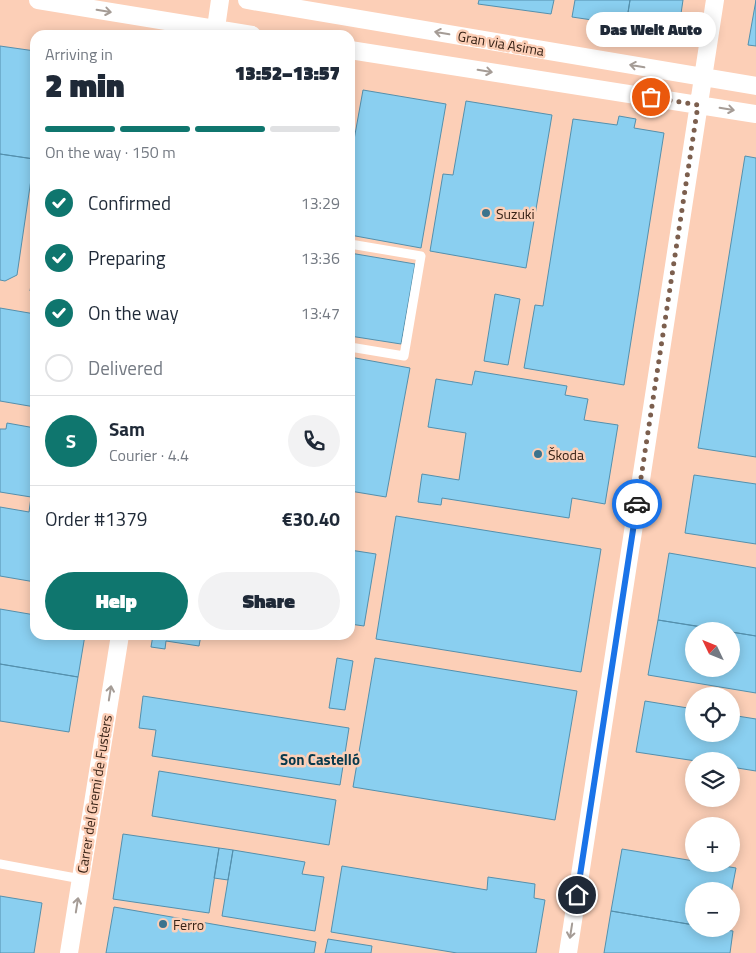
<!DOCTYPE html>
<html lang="en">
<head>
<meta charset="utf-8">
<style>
	:root { --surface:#fff; --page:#f2f2f3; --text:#1f2937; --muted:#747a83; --line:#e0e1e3; --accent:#0f766e }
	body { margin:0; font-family:"Titillium Web",sans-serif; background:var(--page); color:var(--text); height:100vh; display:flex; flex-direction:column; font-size:19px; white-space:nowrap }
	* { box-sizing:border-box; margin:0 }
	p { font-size:16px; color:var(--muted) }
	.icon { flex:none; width:28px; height:28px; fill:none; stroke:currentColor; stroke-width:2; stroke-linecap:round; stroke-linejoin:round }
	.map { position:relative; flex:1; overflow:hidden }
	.sheet { position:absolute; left:30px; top:30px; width:325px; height:610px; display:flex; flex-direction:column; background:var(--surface); border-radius:15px; box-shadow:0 2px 12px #0003 }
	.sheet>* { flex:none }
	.needle { width:32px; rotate:313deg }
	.fabs { position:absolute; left:685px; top:622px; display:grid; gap:10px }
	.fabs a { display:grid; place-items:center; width:55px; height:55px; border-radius:50%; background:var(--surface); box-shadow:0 2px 12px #0003; font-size:25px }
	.pin { position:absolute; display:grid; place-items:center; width:42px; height:42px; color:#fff; margin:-21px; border:2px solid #fff; border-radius:50%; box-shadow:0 1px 5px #0007 }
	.courier { position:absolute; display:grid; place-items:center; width:50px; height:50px; margin:-25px; border:4px solid #1a73e8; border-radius:50%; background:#fff; color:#222; box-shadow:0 1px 6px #0007 }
	.bubble { position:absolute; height:35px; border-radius:18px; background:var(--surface); box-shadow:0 2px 12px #0003; font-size:16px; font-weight:800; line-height:35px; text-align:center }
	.overview em { font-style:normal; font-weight:800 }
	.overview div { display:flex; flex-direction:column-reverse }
	.overview { display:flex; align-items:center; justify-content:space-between; height:85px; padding:0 15px }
	h1 { font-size:32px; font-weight:800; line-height:38px }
	.bar { display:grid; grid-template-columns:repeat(4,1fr); gap:8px 5px; align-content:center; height:60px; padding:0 15px }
	.bar i { height:6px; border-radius:4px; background:var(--line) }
	.bar .current { background:var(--accent) }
	.bar p { grid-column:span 4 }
	.line { display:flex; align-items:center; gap:12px; padding:0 15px; border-top:1px solid var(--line) }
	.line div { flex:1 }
	.round { display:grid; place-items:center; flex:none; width:52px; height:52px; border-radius:26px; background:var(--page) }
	ol { padding:0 15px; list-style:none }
	li { display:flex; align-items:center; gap:15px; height:55px }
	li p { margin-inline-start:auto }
	li .icon { padding:5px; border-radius:50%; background:var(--accent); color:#fff; stroke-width:4 }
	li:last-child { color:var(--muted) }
	li i { width:28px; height:28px; border:2px solid var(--line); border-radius:50% }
	.primary-button { display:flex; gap:10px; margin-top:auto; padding:10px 15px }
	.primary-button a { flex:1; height:58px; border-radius:30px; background:var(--accent); color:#fff; font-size:20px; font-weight:800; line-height:58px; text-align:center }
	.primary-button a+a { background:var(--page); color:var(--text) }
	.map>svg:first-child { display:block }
</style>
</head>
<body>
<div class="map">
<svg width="756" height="953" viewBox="0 0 756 953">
	<rect width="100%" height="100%" fill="#fccfb7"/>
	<path fill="#8acff0" stroke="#5490ad" d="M479,0H554L551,14L478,4Z
		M575,0H630L626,25L572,17Z
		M630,0H683L678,34L626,25Z
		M756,0V46L748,45Z
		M0,46L35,51V150L34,159L0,154Z
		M363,90L446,104L421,248L350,235V162Z
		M466,101L552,115L526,268L430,251L443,174L453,175Z
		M619,116L636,119L634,128L664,133L624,385L524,368L535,305L543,306L573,119L617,125Z
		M0,154L34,159L17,275L5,281L0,280Z
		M745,156L756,158V457L698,448Z
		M350,253L415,264L401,344L350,336Z
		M35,261V292L30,291Z
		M495,294L520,299L508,365L484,361Z
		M0,308L35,314V407L0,401Z
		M350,357L410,368L386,497L350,491Z
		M475,371L567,386L565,395L588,399L584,420L618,425L605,504L572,498L569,518L442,498L441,505L418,502L422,474L459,480L466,433L428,427L436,379L472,385Z
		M7,423L35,428V582L0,576V507L29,512L31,497L0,492V429H6Z
		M694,475L756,484V544L685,533Z
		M396,516L601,549L581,672L376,639Z
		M350,550L376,554L364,626L350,624Z
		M669,553L756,568V636L658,620Z
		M0,609L35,615V635H85L78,677L0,664Z
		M658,620L729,631H694V669H731V632L756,636V693L648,675Z
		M153,635H201L199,646L166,641L165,649L151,647Z
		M337,658L353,661L345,710L329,708Z
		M375,658L577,691L555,820L353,787Z
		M0,664L78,677L69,732L0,721Z
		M143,696L349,728L340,785L152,756L156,730L139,728Z
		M645,701L694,709V734H731V715L756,719V771L731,767V761H696L636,752Z
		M159,771L336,800L329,845L152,816Z
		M123,834L219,848L209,913L113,899Z
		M219,848L233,850L228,880L214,878Z
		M622,849L694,861V864H712L736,868L731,894V891H694V925L611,911Z
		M233,850L305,862L302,874L324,877L315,931L222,916Z
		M342,866L487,890L488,877L535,884L534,898L545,900L536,953H457L331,932Z
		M0,896L42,903L34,953H0Z
		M114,907L316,942L314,953H106Z
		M611,911L694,925V929H717L733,931L730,953H604Z
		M328,939L372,946L371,953H325Z"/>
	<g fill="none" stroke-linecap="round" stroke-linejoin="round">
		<path stroke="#fff" stroke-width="9" d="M350,244L421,256L404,356L350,347
			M0,864L81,879"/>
		<path stroke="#fff" stroke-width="18" d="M38,0L252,35
			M247,0L756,86
			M215,35L220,0
			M350,50L756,114
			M69,953L120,635
			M568,953L715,0"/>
	</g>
	<defs><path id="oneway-shaft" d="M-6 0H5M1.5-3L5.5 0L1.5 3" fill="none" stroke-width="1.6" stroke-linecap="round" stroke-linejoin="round" transform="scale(1.25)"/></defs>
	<g stroke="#a59c96">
		<use href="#oneway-shaft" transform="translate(104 11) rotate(9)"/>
		<use href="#oneway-shaft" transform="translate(442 33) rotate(-170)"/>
		<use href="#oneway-shaft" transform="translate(637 66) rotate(-170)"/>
		<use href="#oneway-shaft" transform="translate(485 71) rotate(9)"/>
		<use href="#oneway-shaft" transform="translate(727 109) rotate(9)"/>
		<use href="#oneway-shaft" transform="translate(110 693) rotate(-81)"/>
		<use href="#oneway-shaft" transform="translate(77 905) rotate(-81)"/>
		<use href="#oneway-shaft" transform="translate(571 931) rotate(99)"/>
	</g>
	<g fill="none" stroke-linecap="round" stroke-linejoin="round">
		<path stroke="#7c5f4e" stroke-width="5" stroke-dasharray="0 9" d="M637,504L698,105L651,97"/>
		<path stroke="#1a73e8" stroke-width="6" d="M577,895L637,504"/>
	</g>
	<g fill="#3b738d" stroke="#fccfb7" stroke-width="2">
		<circle cx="486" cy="213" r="5"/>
		<circle cx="538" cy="454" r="5"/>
		<circle cx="163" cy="924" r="5"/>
	</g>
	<g text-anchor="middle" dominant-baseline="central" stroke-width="5" stroke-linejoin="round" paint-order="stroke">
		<g font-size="14" fill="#372216" stroke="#fccfb7">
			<text transform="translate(501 43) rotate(10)">Gran via Asima</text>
			<text transform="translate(94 794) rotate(-81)">Carrer del Gremi de Fusters</text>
		</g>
		<g font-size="14" fill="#372216" stroke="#fccfb7" text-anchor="start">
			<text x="496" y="213">Suzuki</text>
			<text x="548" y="454">Škoda</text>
			<text x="173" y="924">Ferro</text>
		</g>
		<g font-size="15" font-weight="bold" fill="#07394c" stroke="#fccfb7">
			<text x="320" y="759">Son Castelló</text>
		</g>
	</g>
</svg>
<div class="fabs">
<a><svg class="needle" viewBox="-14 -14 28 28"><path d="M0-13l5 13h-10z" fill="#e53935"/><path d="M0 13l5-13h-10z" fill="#747a83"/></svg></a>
<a><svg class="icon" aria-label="locate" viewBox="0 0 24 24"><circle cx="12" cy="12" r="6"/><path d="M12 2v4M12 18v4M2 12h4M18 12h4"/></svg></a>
<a><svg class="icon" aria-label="layers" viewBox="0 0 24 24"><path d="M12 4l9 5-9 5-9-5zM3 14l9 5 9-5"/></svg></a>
<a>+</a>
<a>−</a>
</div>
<div class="pin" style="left:651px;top:97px;background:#ea580c"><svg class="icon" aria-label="bag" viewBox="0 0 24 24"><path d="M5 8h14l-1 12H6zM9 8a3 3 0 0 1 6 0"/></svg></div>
<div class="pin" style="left:577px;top:895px;background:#1f2937"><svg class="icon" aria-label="home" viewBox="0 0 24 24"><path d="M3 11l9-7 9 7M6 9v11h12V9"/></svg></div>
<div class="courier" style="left:637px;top:504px"><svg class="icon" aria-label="car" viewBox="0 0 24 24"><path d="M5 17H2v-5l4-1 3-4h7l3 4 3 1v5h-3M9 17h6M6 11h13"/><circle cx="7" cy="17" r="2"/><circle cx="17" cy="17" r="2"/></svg></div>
<div class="bubble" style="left:586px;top:12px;width:130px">Das Welt Auto</div>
<section class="sheet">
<div class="overview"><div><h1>2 min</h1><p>Arriving in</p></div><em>13:52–13:57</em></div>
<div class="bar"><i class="current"></i><i class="current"></i><i class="current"></i><i></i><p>On the way · 150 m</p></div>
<ol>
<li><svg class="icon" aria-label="check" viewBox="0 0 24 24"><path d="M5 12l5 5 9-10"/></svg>Confirmed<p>13:29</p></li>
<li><svg class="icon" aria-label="check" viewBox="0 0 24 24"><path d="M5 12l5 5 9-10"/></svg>Preparing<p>13:36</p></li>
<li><svg class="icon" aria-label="check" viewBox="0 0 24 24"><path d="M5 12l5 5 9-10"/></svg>On the way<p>13:47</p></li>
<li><i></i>Delivered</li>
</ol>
<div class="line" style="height:90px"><b class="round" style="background:var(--accent);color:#fff">S</b><div><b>Sam</b><p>Courier · 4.4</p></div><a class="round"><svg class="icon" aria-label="phone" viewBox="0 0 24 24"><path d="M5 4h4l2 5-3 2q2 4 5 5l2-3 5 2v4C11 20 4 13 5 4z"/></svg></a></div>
<div class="line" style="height:65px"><div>Order #1379</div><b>€30.40</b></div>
<div class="primary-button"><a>Help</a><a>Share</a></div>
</section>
</div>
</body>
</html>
